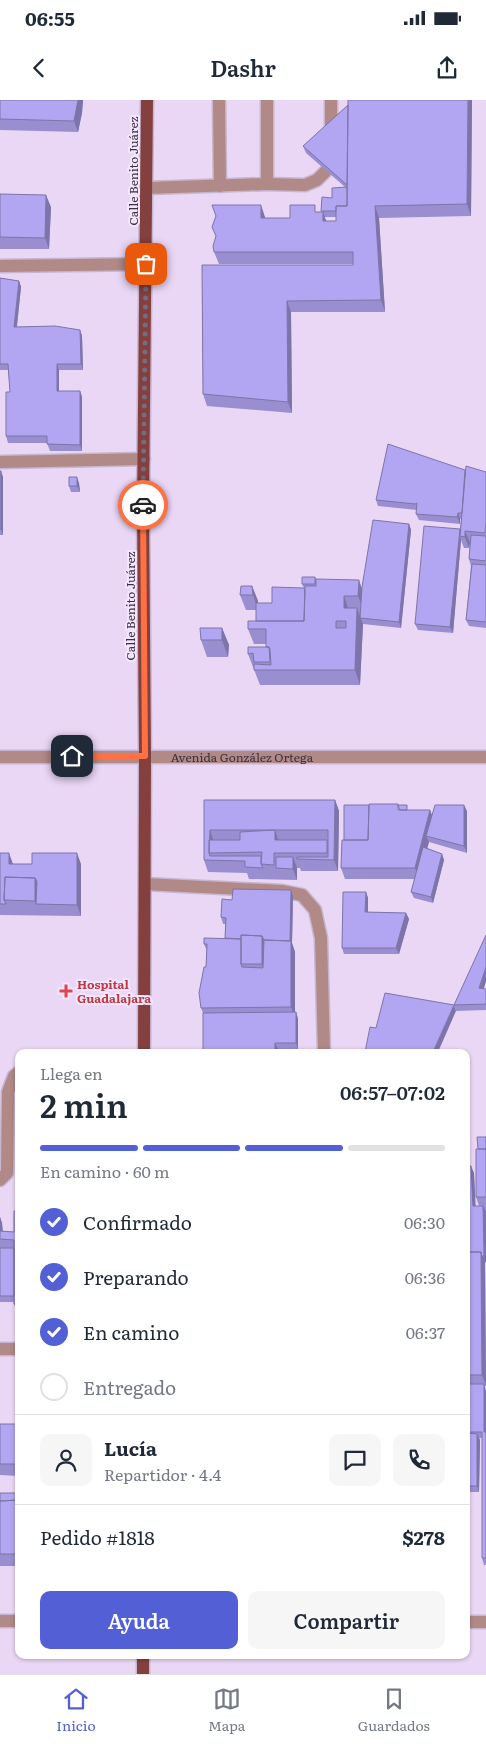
<!DOCTYPE html>
<html lang="es">
<head>
<meta charset="utf-8">
<style>
	:root { --surface:#fff; --page:#f6f6f7; --text:#1f2937; --muted:#747a83; --line:#e0e1e3; --accent:#525fd5 }
	body { margin:0; font-family:Literata,serif; background:var(--page); color:var(--text); height:100vh; display:flex; flex-direction:column; font-size:19px; white-space:nowrap }
	* { box-sizing:border-box; margin:0 }
	p { font-size:16px; color:var(--muted) }
	.icon { flex:none; width:28px; height:28px; fill:none; stroke:currentColor; stroke-width:2; stroke-linecap:round; stroke-linejoin:round }
	.map { position:relative; flex:1; overflow:hidden }
	.details { position:absolute; left:15px; top:949px; width:455px; height:610px; display:flex; flex-direction:column; background:var(--surface); border-radius:10px; box-shadow:0 1px 4px #0004 }
	.details>* { flex:none }
	.pin { position:absolute; display:grid; place-items:center; width:42px; height:42px; color:#fff; margin:-21px; border-radius:10px; box-shadow:0 2px 8px #0006 }
	.courier { position:absolute; display:grid; place-items:center; width:50px; height:50px; margin:-25px; border:4px solid #ff7043; border-radius:50%; background:#fff; color:#222; box-shadow:0 1px 6px #0007 }
	.summary em { font-style:normal; font-weight:600 }
	.summary div { display:flex; flex-direction:column-reverse }
	.summary { display:flex; align-items:center; justify-content:space-between; height:85px; padding:0 25px }
	h1 { font-size:32px; font-weight:600; line-height:38px }
	.bar { display:grid; grid-template-columns:repeat(4,1fr); gap:8px 5px; align-content:center; height:60px; padding:0 25px }
	.bar i { height:6px; border-radius:4px; background:var(--line) }
	.bar .current { background:var(--accent) }
	.bar p { grid-column:span 4 }
	.line { display:flex; align-items:center; gap:12px; padding:0 25px; border-top:1px solid var(--line) }
	.line div { flex:1 }
	.round { display:grid; place-items:center; flex:none; width:52px; height:52px; border-radius:10px; background:var(--page) }
	ol { padding:0 25px; list-style:none }
	li { display:flex; align-items:center; gap:15px; height:55px }
	li p { margin-inline-start:auto }
	li .icon { padding:5px; border-radius:50%; background:var(--accent); color:#fff; stroke-width:4 }
	li:last-child { color:var(--muted) }
	li i { width:28px; height:28px; border:2px solid var(--line); border-radius:50% }
	.cta { display:flex; gap:10px; margin-top:auto; padding:10px 25px }
	.cta a { flex:1; height:58px; border-radius:10px; background:var(--accent); color:#fff; font-size:20px; font-weight:600; line-height:58px; text-align:center }
	.cta a+a { background:var(--page); color:var(--text) }
	.status { display:flex; justify-content:space-between; align-items:center; height:35px; padding:0 25px; background:var(--surface); direction:ltr }
	.status svg { height:14px; fill:currentColor }
	header { display:flex; justify-content:space-between; align-items:center; height:65px; padding:0 25px; background:var(--surface); font-size:22px; font-weight:600 }
	.tabs { display:flex; justify-content:space-around; align-items:center; height:70px; border-top:1px solid var(--line); background:var(--surface); font-size:14px; color:var(--muted) }
	.tabs a { display:grid; justify-items:center; gap:2px }
	.tabs .current { color:var(--accent) }
	.map>svg:first-child { display:block }
</style>
</head>
<body>
<div class="status"><b>06:55</b><svg viewBox="0 0 49 12"><path d="M0 12V9h3v3zM5 12V6h3v6zM10 12V3h3v9zM15 12V0h3v12zM26 1h20v11H26zM47 4h2v5h-2z"/></svg></div>
<header><svg class="icon" aria-label="back" viewBox="0 0 24 24"><path d="M15 5l-7 7 7 7"/></svg>Dashr<svg class="icon" aria-label="share" viewBox="0 0 24 24"><path d="M12 15V3M7 8l5-5 5 5M5 13v7h14v-7"/></svg></header>
<div class="map">
<svg width="486" height="1574" viewBox="0 0 486 1574">
	<rect width="100%" height="100%" fill="#ead7f6"/>
	<g fill="none" stroke-linecap="round" stroke-linejoin="round">
		<g stroke="#c7b6d1" stroke-width="15">
			<g id="minor">
				<path d="M219,0L220,86"/>
				<path d="M331,29V0"/>
				<path d="M267,84L305,85L317,80L326,71"/>
				<path d="M147,88L267,84V0"/>
				<path d="M0,166L146,164"/>
				<path d="M0,362L144,359"/>
				<path id="s1" d="M0,657H486"/>
				<path d="M145,784L282,791L302,795L315,810L321,838L324,952"/>
				<path d="M0,1080L7,1073L8,992L14,976L19,972"/>
				<path d="M0,1249H19"/>
				<path d="M0,1521H19"/>
				<path d="M466,1522H486"/>
			</g>
		</g>
		<g stroke="#c7b6d1" stroke-width="15">
			<path id="major" d="M144,952L145,656L143,407L147,0
				M143,1555V1574"/>
		</g>
		<use href="#minor" stroke="#b18986" stroke-width="12"/>
		<use href="#major" stroke="#83403e" stroke-width="12"/>
	</g>
	<path fill="#998ed0" fill-rule="evenodd" d="M0,0H83L82,13L78,32L0,30Z
		M472,0L471,116L379,118L385,212H291L292,313L207,306L203,294L202,165H353V164H219L214,152L216,136V116L265,117V118H290L317,112H322L321,111L332,98L345,87L306,53L303,46ZM324,117H336V121H326Z
		M0,94L51,107L49,149H0Z
		M0,178L19,181L21,187L17,227L80,230L82,236L83,270H59V291H80L82,297V351H50L47,343H8L6,336L10,292L8,270H0Z
		M465,370L486,372V528L469,526L466,520L471,466L469,459L470,443L469,448H464L461,440L453,533L418,530L415,524L460,429V431L461,419H460V424L419,420L416,414L417,410L378,406L376,400Z
		M0,371L3,377V435H0Z
		M79,383L80,392H71L69,386Z
		M409,424L411,430L401,528L363,524L360,585H260L248,554L266,547V544H254L248,529L256,521V510H246L240,495L252,486L258,501V503H272L304,488L302,484L315,477L316,479L362,488Z
		M222,528L229,545L228,557H207L201,540Z
		M204,700H335L339,711L338,771H301L300,768H297V780L249,779L247,773L208,772L204,760Z
		M409,710H430L432,715L467,711V753L429,742L427,748L442,754L444,760L433,803L414,798L411,792L415,779H345L341,768L344,740Z
		M0,753L13,764H81V816L0,815Z
		M291,790L293,796L292,843L295,852V912H296L298,919V950L278,949L203,913L201,908L206,867L207,851L204,844L225,838V824H223L221,817L232,800Z
		M366,792L368,798V812L406,813L409,819L399,854H344L342,848Z
		M486,881L483,889H486V910L456,911L454,905Z
		M486,1037V1112L485,1163L486,1286H484L486,1293V1465H484L482,1458V1338H479L480,1340L479,1392H466V1066L474,1073L475,1106H479L476,1097L478,1049Z
		M19,1111V1216L14,1204V1202H0V1117L2,1123L3,1131L14,1132Z
		M0,1324H19V1376L0,1375Z
		M0,1393H18L19,1395V1466H0Z"/>
	<path fill="#7d74a9" d="M78,0H83L82,13L78,32L74,21Z
		M468,0H472L471,116L467,104Z
		M46,95L51,107L49,149L45,138Z
		M261,105L265,117V129L261,118Z
		M375,106L379,118L385,212L381,200Z
		M323,112L327,123L323,121Z
		M19,181L21,187L16,233L14,227Z
		M287,201L291,212L292,313L288,302Z
		M80,230L82,236L83,270L81,264Z
		M57,264L59,270V297L57,291Z
		M80,291L82,297V351L80,345Z
		M1,371L3,377V435L1,429Z
		M77,377L79,383L80,392L77,386Z
		M458,413L460,419V424L457,417Z
		M409,424L411,430L401,528L399,522Z
		M460,429L462,435L460,436L461,440L453,533L450,527Z
		M465,431L470,443L469,448L465,437Z
		M359,480L364,495V511L358,496Z
		M252,486L258,501V510L253,495Z
		M344,496L349,511L344,508Z
		M357,508L363,524L360,585L355,570Z
		M222,528L229,545L228,557L222,540Z
		M335,700L339,711L338,771L334,760Z
		M464,705L467,711V753L464,746Z
		M430,710L434,721L426,736L429,742L419,779L415,768Z
		M210,730L214,742L210,753Z
		M275,730L280,745L275,740Z
		M9,753L13,764H9Z
		M77,753L81,764V816L77,805Z
		M442,754L444,760L433,803L431,797Z
		M293,757L297,768V780L293,769Z
		M35,778L41,793L36,804L35,801Z
		M291,790L293,796L292,843L295,852V919L291,907L289,846Z
		M366,792L368,798V818L365,812Z
		M406,813L409,819L399,854L396,848Z
		M262,836L268,851V879L262,864Z
		M486,867V881L482,895L479,888Z
		M454,905L456,911L438,952H433Z
		M296,912L298,919V950L296,943Z
		M275,943L278,949V952H275Z
		M471,1066L474,1073L476,1112L473,1106Z
		M483,1106L486,1112V1162L485,1163L486,1286L482,1275L481,1152Z
		M0,1117L2,1123L3,1140L0,1134Z
		M484,1284L486,1291V1336L484,1332Z
		M477,1334L480,1340L479,1392L477,1386Z"/>
	<path fill="#b2a5f2" stroke="#7d74a9" fill-rule="evenodd" d="M0,0H78L74,21L0,19Z
		M348,0H468L467,104L375,106L381,200L287,201L288,302L203,294L202,165H353V152H214L213,146L216,136L212,127L216,116L212,105H261V118H290V105H315V112H323V121H336V106H347Z
		M348,5L347,85L303,46Z
		M347,87V106H336V111H321L322,97L332,98V88Z
		M0,94L46,95L45,138L0,137Z
		M0,178L19,181L14,227L55,226L80,230L81,264H57V291H80V345L47,344V336H6V292H10L8,264H0Z
		M388,344L465,370L462,413H458L457,417L416,414L417,403L415,404L376,400Z
		M466,366L486,372V422L485,433L465,431V437L460,436Z
		M0,371H1V429H0Z
		M69,377H77V386H69Z
		M373,420L409,424L399,522L360,518L362,487Z
		M424,426L460,429L450,527L415,524Z
		M471,435L486,436V461L469,459Z
		M472,464L486,465V522L466,520Z
		M302,477H315V484H302Z
		M316,479L359,480L358,496H344V508H357L355,570H254V564L271,565L270,549L269,547H266V529H248V521H304L305,486H316ZM336,521H346V528H336Z
		M241,486H252L253,495H240Z
		M272,487L304,488L305,491L304,521H256V503H272Z
		M200,528H222V540H201Z
		M248,547H269L270,562H254L253,553L248,554Z
		M204,700H335L334,760L297,759V757H328V730H210L209,753L210,756H261V764L263,768L245,767V761L204,760Z
		M369,704H398V710H430L415,768H341L342,740H368Z
		M344,705H369L368,740H344Z
		M398,705H407V710H400Z
		M435,705H464V746L426,736Z
		M275,730V740H327V753H274V765L261,764L262,752L209,753V740H240V732Z
		M423,747L442,754L431,797L411,792Z
		M0,753H9V764H32V753H77V805L36,804L37,781L35,778L5,777L4,800L6,804H0Z
		M276,757H293V769L276,768Z
		M5,777L35,778V801L4,800Z
		M233,789L291,790L290,841L264,840L262,836L241,835V839L225,838L226,818L221,817L222,799L232,800Z
		M343,792H366L365,812L406,813L396,848H342Z
		M241,835L262,836V864H241Z
		M486,835V867L479,888L486,889V904L454,905Z
		M204,838L241,839V864L242,867L263,868L264,840L291,841V907L201,908L199,893L204,867H206L207,844H204Z
		M385,893L454,905L433,952H365L370,927L376,928Z
		M296,912V943H275V952H203V913Z
		M477,1037H486V1049H478Z
		M476,1049H486V1097H476Z
		M466,1066H471L473,1106H483L484,1155L482,1157L481,1152H466Z
		M14,1111H19V1205L14,1204V1140L0,1139V1131L14,1132Z
		M0,1148H14V1196H0Z
		M466,1152H481L482,1275H466Z
		M466,1284H484V1332H486V1458H482V1332H466Z
		M0,1324H19V1364H0Z
		M466,1333L477,1334V1386H466Z
		M0,1393H18V1400L0,1401Z
		M19,1400V1454H0V1401Z"/>
	<g fill="none" stroke-linecap="round" stroke-linejoin="round">
		<path stroke="#776b7e" stroke-width="5" stroke-dasharray="0 9" d="M143,405L146,164"/>
		<path stroke="#ff7043" stroke-width="6" d="M72,656H145L143,405"/>
	</g>
	<path fill="#e0444e" stroke="#f5e6ff" stroke-width="2" d="M63.5 883.5h5v5h5v5h-5v5h-5v-5h-5v-5h5z"/>
	<g text-anchor="middle" dominant-baseline="central" stroke-width="4" stroke-linejoin="round" paint-order="stroke">
		<g font-size="12" fill="#39313d" stroke="#f5e6ff">
			<text transform="translate(133 71) rotate(-90)">Calle Benito Juárez</text>
			<text transform="translate(130 506) rotate(-90)">Calle Benito Juárez</text>
			<text stroke="none"><textPath href="#s1" startOffset="242">Avenida González Ortega</textPath></text>
		</g>
		<g font-size="12" font-weight="bold" fill="#be3a42" stroke="#f5e6ff" text-anchor="start">
			<text x="77" y="884">Hospital<tspan x="77" dy="14">Guadalajara</tspan></text>
		</g>
	</g>
</svg>
<div class="pin" style="left:146px;top:164px;background:#ea580c"><svg class="icon" aria-label="bag" viewBox="0 0 24 24"><path d="M5 8h14l-1 12H6zM9 8a3 3 0 0 1 6 0"/></svg></div>
<div class="pin" style="left:72px;top:656px;background:#1f2937"><svg class="icon" aria-label="home" viewBox="0 0 24 24"><path d="M3 11l9-7 9 7M6 9v11h12V9"/></svg></div>
<div class="courier" style="left:143px;top:405px"><svg class="icon" aria-label="car" viewBox="0 0 24 24"><path d="M5 17H2v-5l4-1 3-4h7l3 4 3 1v5h-3M9 17h6M6 11h13"/><circle cx="7" cy="17" r="2"/><circle cx="17" cy="17" r="2"/></svg></div>
<section class="details">
<div class="summary"><div><h1>2 min</h1><p>Llega en</p></div><em>06:57–07:02</em></div>
<div class="bar"><i class="current"></i><i class="current"></i><i class="current"></i><i></i><p>En camino · 60 m</p></div>
<ol>
<li><svg class="icon" aria-label="check" viewBox="0 0 24 24"><path d="M5 12l5 5 9-10"/></svg>Confirmado<p>06:30</p></li>
<li><svg class="icon" aria-label="check" viewBox="0 0 24 24"><path d="M5 12l5 5 9-10"/></svg>Preparando<p>06:36</p></li>
<li><svg class="icon" aria-label="check" viewBox="0 0 24 24"><path d="M5 12l5 5 9-10"/></svg>En camino<p>06:37</p></li>
<li><i></i>Entregado</li>
</ol>
<div class="line" style="height:90px"><a class="round"><svg class="icon" aria-label="person" viewBox="0 0 24 24"><circle cx="12" cy="8" r="4"/><path d="M4 21q1-7 8-7t8 7"/></svg></a><div><b>Lucía</b><p>Repartidor · 4.4</p></div><a class="round"><svg class="icon" aria-label="chat" viewBox="0 0 24 24"><path d="M4 5h16v11H9l-5 4z"/></svg></a><a class="round"><svg class="icon" aria-label="phone" viewBox="0 0 24 24"><path d="M5 4h4l2 5-3 2q2 4 5 5l2-3 5 2v4C11 20 4 13 5 4z"/></svg></a></div>
<div class="line" style="height:65px"><div>Pedido #1818</div><b>$278</b></div>
<div class="cta"><a>Ayuda</a><a>Compartir</a></div>
</section>
</div>
<nav class="tabs">
<a class="current"><svg class="icon" aria-label="home" viewBox="0 0 24 24"><path d="M3 11l9-7 9 7M6 9v11h12V9"/></svg>Inicio</a>
<a><svg class="icon" aria-label="map" viewBox="0 0 24 24"><path d="M3 6l6-2 6 2 6-2v14l-6 2-6-2-6 2zM9 4v14M15 6v14"/></svg>Mapa</a>
<a><svg class="icon" aria-label="saved" viewBox="0 0 24 24"><path d="M7 4h10v16l-5-4-5 4z"/></svg>Guardados</a>
</nav>
</body>
</html>
